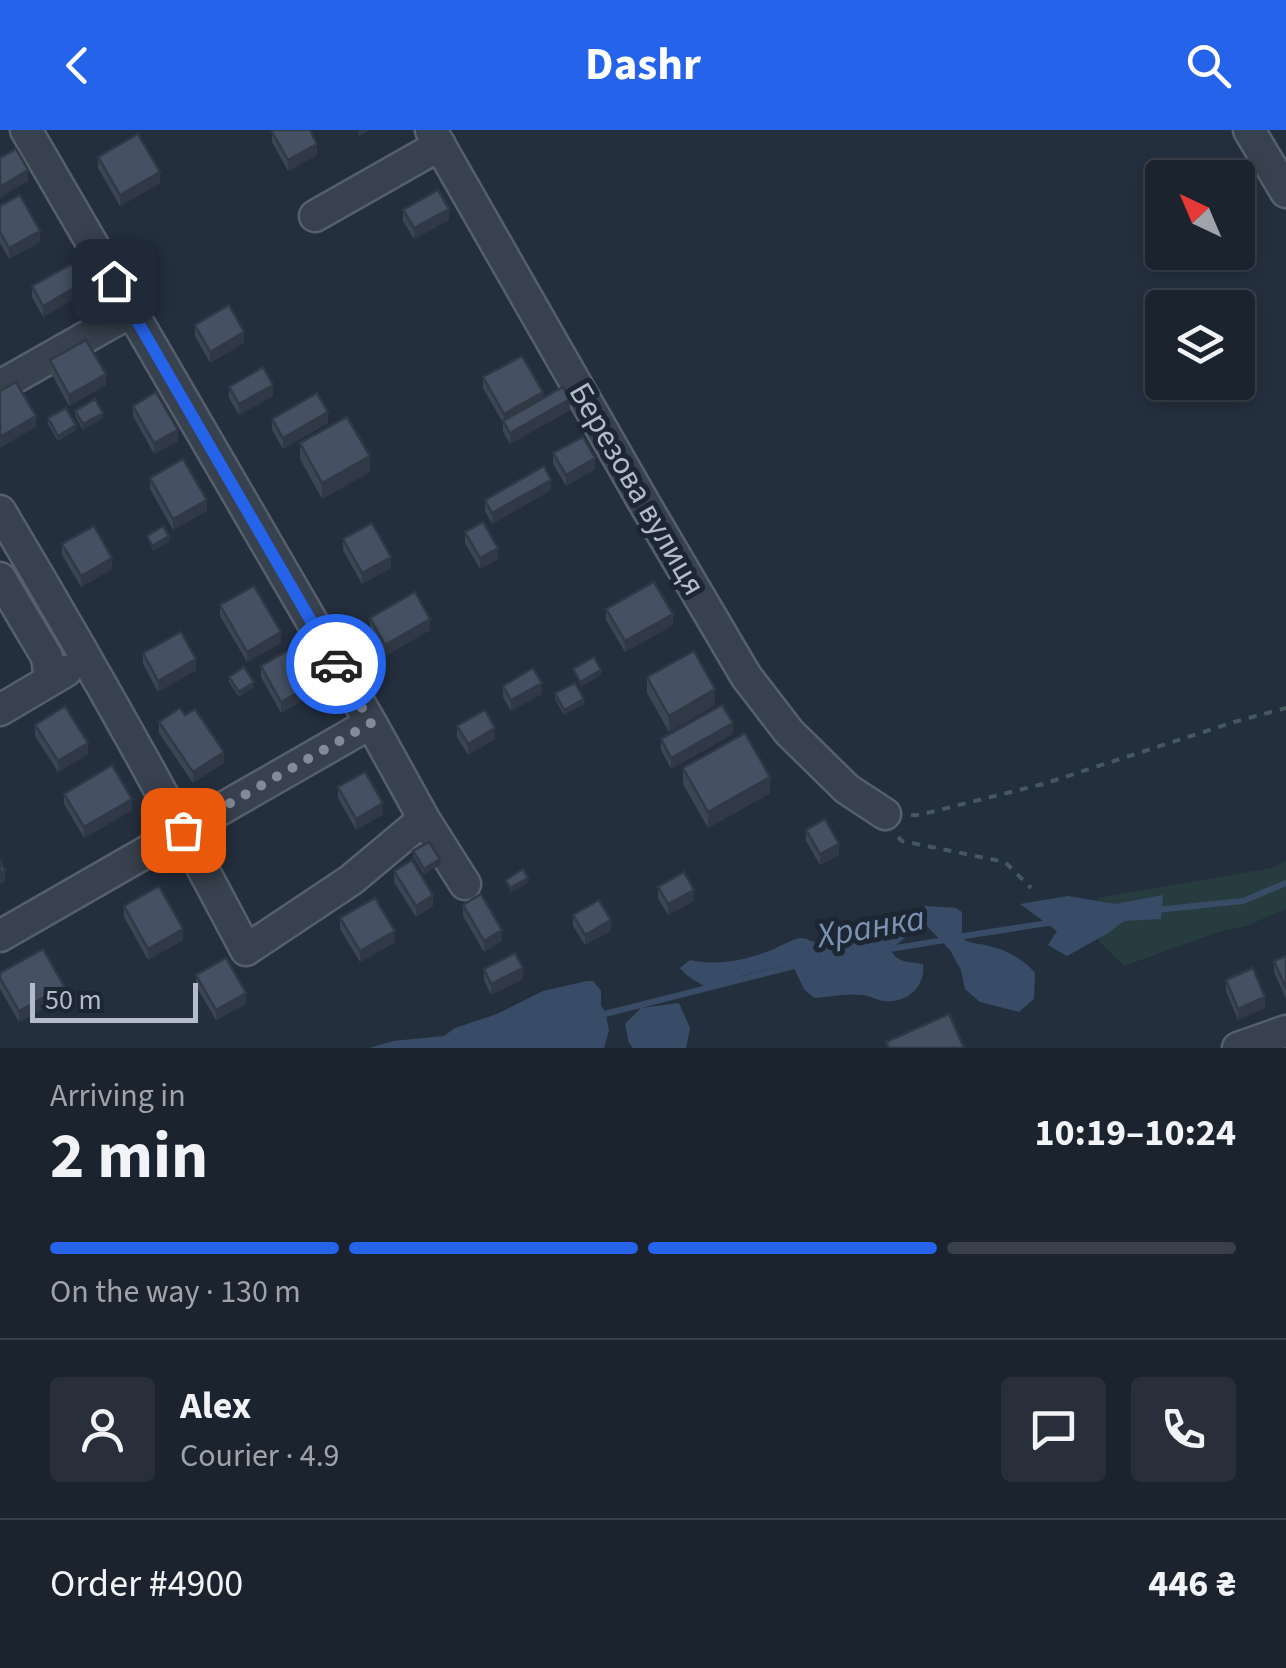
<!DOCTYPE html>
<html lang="en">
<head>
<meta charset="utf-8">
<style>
	:root { --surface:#1b232e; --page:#282f3a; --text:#f1f3f6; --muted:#a0a4aa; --line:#39404a; --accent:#2563eb }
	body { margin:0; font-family:"Source Sans 3",sans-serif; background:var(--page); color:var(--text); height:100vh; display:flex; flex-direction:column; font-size:38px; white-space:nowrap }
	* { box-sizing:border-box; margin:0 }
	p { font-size:32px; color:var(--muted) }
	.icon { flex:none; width:55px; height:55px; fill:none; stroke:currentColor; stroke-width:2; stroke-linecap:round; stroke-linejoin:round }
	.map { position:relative; height:918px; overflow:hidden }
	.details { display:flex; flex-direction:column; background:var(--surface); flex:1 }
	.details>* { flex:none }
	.needle { width:65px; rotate:316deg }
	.controls { position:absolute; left:1145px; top:30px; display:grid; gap:20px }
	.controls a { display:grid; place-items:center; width:110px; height:110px; border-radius:10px; background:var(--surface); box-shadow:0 5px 15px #0003,0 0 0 2px var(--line); font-size:50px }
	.scale { position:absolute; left:30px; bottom:25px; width:168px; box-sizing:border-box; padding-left:10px; border:5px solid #b4bcc9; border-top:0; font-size:28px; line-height:35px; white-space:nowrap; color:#b4bcc9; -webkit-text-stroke:8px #1d2633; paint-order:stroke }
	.pin { position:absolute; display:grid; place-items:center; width:85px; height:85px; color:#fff; margin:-42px; border-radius:20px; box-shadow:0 5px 15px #0006 }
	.courier { position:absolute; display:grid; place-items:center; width:100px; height:100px; margin:-50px; border:8px solid #2563eb; border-radius:50%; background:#fff; color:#222; box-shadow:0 2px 12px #0007 }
	.summary em { font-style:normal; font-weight:700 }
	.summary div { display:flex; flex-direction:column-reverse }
	.summary { display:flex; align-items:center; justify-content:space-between; height:170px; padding:0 50px }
	h1 { font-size:65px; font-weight:700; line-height:75px }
	.bar { display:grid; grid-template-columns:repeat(4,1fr); gap:15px 10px; align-content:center; height:120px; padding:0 50px }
	.bar i { height:12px; border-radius:8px; background:var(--line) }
	.bar .current { background:var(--accent) }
	.bar p { grid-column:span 4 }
	.line { display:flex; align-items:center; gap:25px; padding:0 50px; border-top:2px solid var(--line) }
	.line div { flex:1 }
	.round { display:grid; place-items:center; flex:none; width:105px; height:105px; border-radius:10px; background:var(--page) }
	header { display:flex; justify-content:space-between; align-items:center; height:130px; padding:0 50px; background:var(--accent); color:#fff; font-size:45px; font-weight:700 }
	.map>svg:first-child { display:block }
</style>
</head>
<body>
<header><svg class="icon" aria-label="back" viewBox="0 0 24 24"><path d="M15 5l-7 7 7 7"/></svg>Dashr<svg class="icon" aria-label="search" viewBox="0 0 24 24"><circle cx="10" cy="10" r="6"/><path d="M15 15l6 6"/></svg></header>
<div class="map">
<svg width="1286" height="918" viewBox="0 0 1286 918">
	<rect width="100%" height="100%" fill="#242f3e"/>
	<path fill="#263c3f" d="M1286,731V779L1246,796L1218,802L1124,836L1099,811L1098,768L1271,738Z"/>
	<path fill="#394c67" d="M1163,765L1161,789L1124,791L1110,802L1067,826L1048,815L1057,801L1020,774L1068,766L1115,774Z
		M925,776L956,778L962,782V808C970,814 976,813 985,815C1006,820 1021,827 1035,843L1034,869L1019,882L980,872L965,859L961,840L950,820L918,787L920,781Z
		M889,786L902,787L912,796L906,807L891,819C895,833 911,832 923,834C926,856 907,874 884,871C877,870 869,865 861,865C846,863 829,867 814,868L804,859L793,836L786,835L741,846L710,860C699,851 689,850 680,838L690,830C718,836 742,831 769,821C778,818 788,811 799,808C808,807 819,816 828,818L834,815L839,803Z
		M587,851H593L601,861V876L605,881L609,900L604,918H369L393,911L444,906L455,898L497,884L543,861Z
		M679,873L690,898L686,918H633L629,913L625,894L641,878Z"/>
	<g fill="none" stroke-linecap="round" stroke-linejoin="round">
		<path stroke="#394c67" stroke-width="6" d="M1156,780L1243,771L1286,753
			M958,807L1054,792
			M884,820L945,810
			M601,885L798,835"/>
		<g stroke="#565f6c" stroke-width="35">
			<path id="minor" d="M26,0L371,593L424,689L465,754
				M431,0L643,371L746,546L789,602L847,659L885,684
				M1249,0L1286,62
				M315,86L440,15
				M0,256L132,181
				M0,381C86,525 168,671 246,820L351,750L424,689
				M0,448L47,527L50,550
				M0,580L66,541
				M0,806L371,593
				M1238,918L1286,901"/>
		</g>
		<path stroke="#44595c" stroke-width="4" stroke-dasharray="8 8" stroke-linecap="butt" d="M911,685H919L1043,654L1234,592L1286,578
			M898,707L902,711L1005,732L1031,758"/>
		<use href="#minor" stroke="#38414e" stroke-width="30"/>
	</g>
	<path fill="#3b4654" d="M272,2L317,25L288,41L272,12Z
		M98,27L160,53L120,76L98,38Z
		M0,76L40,112L9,129L0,113Z
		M403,80L449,90L414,109L403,91Z
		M32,156L83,164L43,187L32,167Z
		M195,195L244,213L210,233L195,206Z
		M50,230L106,255L69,276L50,241Z
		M483,247L543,268L570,280L510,314L503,302V293L483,258Z
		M229,257L273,266L239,285L229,268Z
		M133,276L178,311L154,324L133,286Z
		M75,281L103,288L83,300L75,286Z
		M48,288L76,300L58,311L48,294Z
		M272,289L328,293L283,319L272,300Z
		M300,313L370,342L322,369L300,329Z
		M553,323L595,339L566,356L553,334Z
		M150,348L207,381L173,400L150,359Z
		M551,360L492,394L485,381V370Z
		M465,402L498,429L480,439L465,413Z
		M343,409L391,438L362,454L343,420Z
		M62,414L112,439L81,457L62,425Z
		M220,475L281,513L247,532L220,486Z
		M606,479L673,495L625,522L606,490Z
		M370,488L430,500L385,526L370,499Z
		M143,523L196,540L158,562L143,534Z
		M261,536L326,558L281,583L261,547Z
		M229,547L254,557L239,567L229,552Z
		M647,547L715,575L669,602L647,563Z
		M503,556L542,564L511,581L503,567Z
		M555,563L584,574L564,585L555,569Z
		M159,592L224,633L193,653L159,603Z
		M35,595L88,624L58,642L35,606Z
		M457,596L495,609L468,625L457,607Z
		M733,604L671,639L661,620V609Z
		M683,638L770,663L708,698L683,654Z
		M338,657L383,684L356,700L338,668Z
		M64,664L132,680L84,708L64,674Z
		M806,700L839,725L820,735L806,711Z
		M413,721L440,735L424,744L413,727Z
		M394,741L433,776L416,787L394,752Z
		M658,757L694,771L668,785L658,768Z
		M463,775L502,811L484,822L463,786Z
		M124,776L183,810L148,830L124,787Z
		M573,785L611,801L585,815L573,796Z
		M340,788L395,812L360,832L340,799Z
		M1286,826V869L1274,842V831Z
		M484,839L523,849L491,865L484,850Z
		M0,843L64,867L19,892L0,859Z
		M196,845L246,874L216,890L196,856Z
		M1226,850L1265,878L1238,890L1226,861Z"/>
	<path fill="#303945" d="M358,0H370L358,7Z
		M317,14V25L288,41V30Z
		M28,40V51L0,68V57Z
		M160,42V53L120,76V65Z
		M449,79V90L414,109V98Z
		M40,101V112L9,129V118Z
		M83,153V164L43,187V176Z
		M244,202V213L210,233V222Z
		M106,244V255L69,276V265Z
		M273,255V266L239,285V274Z
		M543,262V273L504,295V284Z
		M570,269V280L510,314V303Z
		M328,282V293L283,319V308Z
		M103,283V288L83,300V294Z
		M36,286V297L0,318V307Z
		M76,295V300L58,311V306Z
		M178,300V311L154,324V313Z
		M370,326V342L322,369V353Z
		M595,328V339L566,356V345Z
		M551,350V360L492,394V383Z
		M207,370V381L173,400V389Z
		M169,406V412L152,421V416Z
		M498,418V429L480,439V428Z
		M391,427V438L362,454V443Z
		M112,428V439L81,457V446Z
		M673,484V495L625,522V511Z
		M430,489V500L385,526V515Z
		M281,502V513L247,532V522Z
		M196,529V540L158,562V551Z
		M601,540V545L580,558V552Z
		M326,547V558L281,583V572Z
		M254,552V557L239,567V562Z
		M542,553V564L511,581V570Z
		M715,559V575L669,602V586Z
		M584,569V574L564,585V580Z
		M733,593V604L671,639V628Z
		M495,598V609L468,625V614Z
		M88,613V624L58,642V631Z
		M224,622V633L193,653V642Z
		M770,647V663L708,698V682Z
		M132,669V680L84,708V697Z
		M383,673V684L356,700V689Z
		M839,714V725L820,735V724Z
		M440,729V735L424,744V739Z
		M5,740V751L0,754V743Z
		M528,748V753L510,763V758Z
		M694,760V771L668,785V774Z
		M433,765V776L416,787V776Z
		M611,790V801L585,815V805Z
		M183,799V810L148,830V819Z
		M502,800V811L484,822V811Z
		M395,801V812L360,832V821Z
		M523,838V849L491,865V854Z
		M64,856V867L19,892V881Z
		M246,863V874L216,890V880Z
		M1265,867V878L1238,890V879Z"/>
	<path fill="#455162" stroke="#303945" stroke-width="2.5" d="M275,0H310L317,14L288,30L272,2Z
		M138,4L160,42L120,65L98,27Z
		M16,19L28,40L0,57V28Z
		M438,60L449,79L414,98L403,80Z
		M20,65L40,101L9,118L0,102V76Z
		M72,134L83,153L43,176L32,156Z
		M229,175L244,202L210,222L195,195Z
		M86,210L106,244L69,265L50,230Z
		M522,226L543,262L504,284L483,247Z
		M263,237L273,255L239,274L229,257Z
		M16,252L36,286L0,307V261Z
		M563,257L570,269L510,303L503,291Z
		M156,262L178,300L154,313L133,276Z
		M317,263L328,282L283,308L272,289Z
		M95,269L103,283L83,294L75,281Z
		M66,278L76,295L58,306L48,288Z
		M347,287L370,326L322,353L300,313Z
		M583,307L595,328L566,345L553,323Z
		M183,329L207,370L173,389L150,348Z
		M544,336L551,350L492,383L485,370Z
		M483,392L498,418L480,428L465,402Z
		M372,393L391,427L362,443L343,409Z
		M94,396L112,428L81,446L62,414Z
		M163,396L169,406L152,416L147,406Z
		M654,452L673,484L625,511L606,479Z
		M254,456L281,502L247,522L220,475Z
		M415,462L430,489L385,515L370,488Z
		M181,502L196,529L158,551L143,523Z
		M306,510L326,547L281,572L261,536Z
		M694,521L715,559L669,586L647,547Z
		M594,527L601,540L580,552L573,539Z
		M244,537L254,552L239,562L229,547Z
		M533,538L542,553L511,570L503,556Z
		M575,553L584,569L564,580L555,563Z
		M722,575L733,593L671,628L661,609Z
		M65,576L88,613L58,631L35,595Z
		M180,578L185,585L195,579L224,622L193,642L159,592Z
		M485,580L495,598L468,614L457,596Z
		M745,603L770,647L708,682L683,638Z
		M112,635L132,669L84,697L64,664Z
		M365,642L383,673L356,689L338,657Z
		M825,689L839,714L820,724L806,700Z
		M429,712L440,729L424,739L413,721Z
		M412,730L433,765L416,776L394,741Z
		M0,731L5,740L0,743Z
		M523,739L528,748L510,758L506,750Z
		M684,742L694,760L668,774L658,757Z
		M159,756L183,799L148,819L124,776Z
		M481,764L502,800L484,811L463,775Z
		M375,768L395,801L360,821L340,788Z
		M599,770L611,790L585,805L573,785Z
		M43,819L64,856L19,881L0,848V843Z
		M515,823L523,838L491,854L484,839Z
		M1286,826V858L1274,831Z
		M226,828L246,863L216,880L196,845Z
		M1253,838L1265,867L1238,879L1226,850Z
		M949,884L964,918H889L886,912Z"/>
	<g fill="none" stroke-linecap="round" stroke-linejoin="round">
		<path stroke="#828b98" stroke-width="10" stroke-dasharray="0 18" d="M183,700L371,593L336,534"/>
		<path stroke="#2563eb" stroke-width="12" d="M114,151L336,534"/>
	</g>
	<g text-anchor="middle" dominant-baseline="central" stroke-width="10" stroke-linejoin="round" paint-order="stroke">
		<g font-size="32" fill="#b4bcc9" stroke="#1d2633">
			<text transform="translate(637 359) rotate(60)">Березова вулиця</text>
		</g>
		<g font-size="35" font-style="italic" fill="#7c92b1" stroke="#1d2633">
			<text transform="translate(871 797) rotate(-10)">Хранка</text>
		</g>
	</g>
</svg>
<div class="controls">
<a><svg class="needle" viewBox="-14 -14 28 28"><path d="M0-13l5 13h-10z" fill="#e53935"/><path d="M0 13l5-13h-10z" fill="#a0a4aa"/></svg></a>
<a><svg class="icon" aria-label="layers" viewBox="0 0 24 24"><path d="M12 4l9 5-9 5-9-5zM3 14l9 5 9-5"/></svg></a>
</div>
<div class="scale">50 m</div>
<div class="pin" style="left:183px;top:700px;background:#ea580c"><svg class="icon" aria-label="bag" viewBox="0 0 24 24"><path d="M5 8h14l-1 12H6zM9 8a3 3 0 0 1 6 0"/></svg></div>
<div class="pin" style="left:114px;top:151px;background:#1f2937"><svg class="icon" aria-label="home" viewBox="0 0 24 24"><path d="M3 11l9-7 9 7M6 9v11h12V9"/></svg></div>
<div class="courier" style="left:336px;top:534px"><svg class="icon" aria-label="car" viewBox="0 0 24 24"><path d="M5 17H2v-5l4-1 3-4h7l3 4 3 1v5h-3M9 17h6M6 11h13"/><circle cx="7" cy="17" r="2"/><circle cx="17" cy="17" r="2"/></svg></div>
</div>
<section class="details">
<div class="summary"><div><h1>2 min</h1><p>Arriving in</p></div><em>10:19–10:24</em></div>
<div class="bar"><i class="current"></i><i class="current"></i><i class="current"></i><i></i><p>On the way · 130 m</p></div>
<div class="line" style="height:180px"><a class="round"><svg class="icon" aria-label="person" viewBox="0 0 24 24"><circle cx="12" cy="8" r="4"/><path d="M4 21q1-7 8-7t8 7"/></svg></a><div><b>Alex</b><p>Courier · 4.9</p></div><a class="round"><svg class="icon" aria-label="chat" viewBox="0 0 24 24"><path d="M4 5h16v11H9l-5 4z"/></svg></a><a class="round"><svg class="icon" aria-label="phone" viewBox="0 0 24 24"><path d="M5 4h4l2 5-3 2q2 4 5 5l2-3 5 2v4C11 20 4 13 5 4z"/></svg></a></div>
<div class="line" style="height:130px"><div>Order #4900</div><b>446 ₴</b></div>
</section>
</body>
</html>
